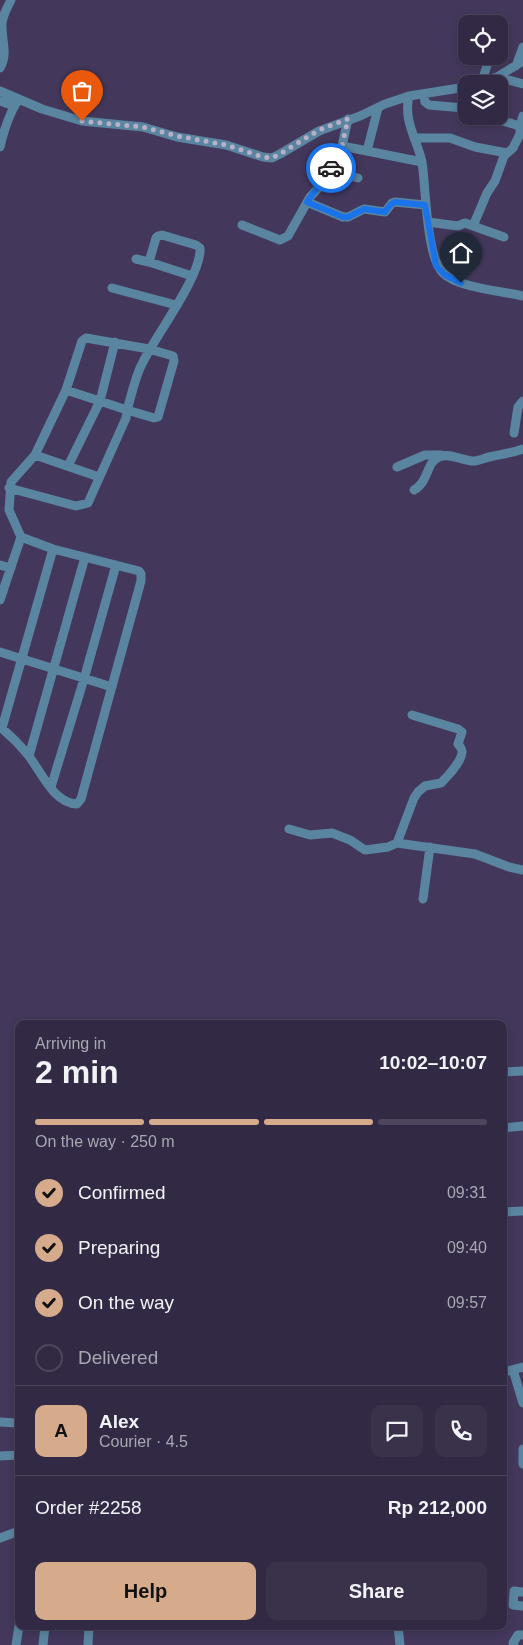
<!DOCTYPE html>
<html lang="en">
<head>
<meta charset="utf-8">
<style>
	:root { --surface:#322a44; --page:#3a324b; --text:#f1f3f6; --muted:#a8a7b2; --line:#4d465d; --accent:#d6ab8b }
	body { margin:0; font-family:Helvetica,sans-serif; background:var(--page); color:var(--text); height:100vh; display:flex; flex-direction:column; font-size:19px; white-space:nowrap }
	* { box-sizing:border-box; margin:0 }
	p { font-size:16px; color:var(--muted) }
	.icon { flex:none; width:28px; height:28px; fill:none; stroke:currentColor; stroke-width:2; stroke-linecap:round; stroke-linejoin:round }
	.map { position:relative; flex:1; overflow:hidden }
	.sheet { position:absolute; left:15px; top:1020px; width:492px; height:610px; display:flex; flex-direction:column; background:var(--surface); border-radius:10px; box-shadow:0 2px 8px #0003,0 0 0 1px var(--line) }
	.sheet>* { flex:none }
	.fabs { position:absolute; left:458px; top:15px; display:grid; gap:10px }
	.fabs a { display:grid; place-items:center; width:50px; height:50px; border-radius:10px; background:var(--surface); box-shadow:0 2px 8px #0003,0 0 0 1px var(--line); font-size:25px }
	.pin { position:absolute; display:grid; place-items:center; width:42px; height:42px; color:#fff; margin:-51px -21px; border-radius:50% 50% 50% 0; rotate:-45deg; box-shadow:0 0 5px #0007 }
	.pin .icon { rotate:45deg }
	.courier { position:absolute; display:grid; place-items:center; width:50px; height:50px; margin:-25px; border:4px solid #1a73e8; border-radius:50%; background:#fff; color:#222; box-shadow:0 1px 6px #0007 }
	.overview em { font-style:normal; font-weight:700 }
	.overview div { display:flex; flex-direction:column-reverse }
	.overview { display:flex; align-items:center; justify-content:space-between; height:85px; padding:0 20px }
	h1 { font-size:32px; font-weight:700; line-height:38px }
	.bar { display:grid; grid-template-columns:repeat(4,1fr); gap:8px 5px; align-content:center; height:60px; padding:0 20px }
	.bar i { height:6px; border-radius:4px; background:var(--line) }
	.bar .selected { background:var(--accent) }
	.bar p { grid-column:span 4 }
	.line { display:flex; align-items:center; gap:12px; padding:0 20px; border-top:1px solid var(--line) }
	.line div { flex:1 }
	.round { display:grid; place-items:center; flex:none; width:52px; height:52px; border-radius:10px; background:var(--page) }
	ol { padding:0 20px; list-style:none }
	li { display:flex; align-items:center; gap:15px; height:55px }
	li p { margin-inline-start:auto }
	li .icon { padding:5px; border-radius:50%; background:var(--accent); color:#111; stroke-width:4 }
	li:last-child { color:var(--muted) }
	li i { width:28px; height:28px; border:2px solid var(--line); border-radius:50% }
	.cta { display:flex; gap:10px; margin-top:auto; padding:10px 20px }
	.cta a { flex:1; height:58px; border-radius:10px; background:var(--accent); color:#111; font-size:20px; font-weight:700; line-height:58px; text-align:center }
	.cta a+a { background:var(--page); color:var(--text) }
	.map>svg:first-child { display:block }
</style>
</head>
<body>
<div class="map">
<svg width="523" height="1645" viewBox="0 0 523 1645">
	<rect width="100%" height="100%" fill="#43385b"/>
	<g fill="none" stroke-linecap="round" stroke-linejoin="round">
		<path stroke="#5a85a1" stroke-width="9" d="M516,66L523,47
			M0,68C8,54 2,42 2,27C1,18 7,8 11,0
			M497,77L523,84
			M482,81L490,56
			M475,84L497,77L523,61
			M0,91L42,109L82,121L143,127L177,137L226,145L263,157L272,158L280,154L319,131L360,116L385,104L409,96L466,87
			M424,94L425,102L429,105L464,108
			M409,96C403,121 417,139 422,162C426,187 426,257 443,273C458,288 502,291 523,296
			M0,101L14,106
			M489,117L520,126L523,116
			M414,138H450L475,147L507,153
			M342,146L422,162
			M0,147C4,130 9,113 19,99
			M367,151L378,108
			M330,171L358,178
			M307,202L343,217H348L364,209L385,212L392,203L395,202L425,205
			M428,222L458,226L465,223L473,226L487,193L495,181L504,156L513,148L520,134V126
			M242,225L280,240L288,236L310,197L322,184L335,163L342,146L348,119
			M473,226L504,237
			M149,262L192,276
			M112,288L176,305
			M514,433L518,407L523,401
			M35,455L99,477
			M68,466L100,401L115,342
			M397,467L425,455H441
			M9,488L76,506L88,503L126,418L127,410L66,390
			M414,490C429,482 426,462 439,457C449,452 463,461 473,461C479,461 484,458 489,457C502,454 509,454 523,449
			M0,565L11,568
			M0,600L21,537
			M0,652L112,687
			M0,727C10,735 20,745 28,755C41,771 53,803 77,804L81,799L141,581V574L139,571L53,549L21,537L9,510L11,482L35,455L66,390L82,341L86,338L149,349L173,356L174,361L158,417L154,418L127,410C132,394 135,376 143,362C156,335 202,275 200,248L196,245L162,235L158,236L156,238L149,262L136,259
			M2,728L53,549
			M29,756L85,557
			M51,787L84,679L116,565
			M289,829L310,835L332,833L350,840L365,850L388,847L397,843L475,854L509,867L523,870
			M397,843L414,798L418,792L425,786L441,783C447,777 463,760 462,751C462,749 459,745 458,744L462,732L458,729L412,715
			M423,899L430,847
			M504,1072L523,1071
			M504,1128L523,1126
			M504,1212L523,1211
			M513,1370L523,1403
			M504,1372L523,1367
			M0,1422L17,1423L19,1425
			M0,1456L19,1455
			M523,1464V1449
			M0,1538L19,1531
			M523,1592L514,1591L513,1605L523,1606
			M398,1626L400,1645
			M16,1645L19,1626
			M43,1645L45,1626
			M88,1645L89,1626
			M514,1645L513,1643L518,1635H523"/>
	</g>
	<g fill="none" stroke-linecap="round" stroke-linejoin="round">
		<path stroke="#b7b0c6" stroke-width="5" stroke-dasharray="0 9" d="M82,121L143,127L177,136L226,145L263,157L272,158L280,154L319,130L348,119L342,146L331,168"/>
		<path stroke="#1a73e8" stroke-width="6" d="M331,168L307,202L343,217H348L364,209L385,212L390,205L395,202L425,205L436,266L445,275L461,283"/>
	</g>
</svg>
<div class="fabs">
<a><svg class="icon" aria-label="locate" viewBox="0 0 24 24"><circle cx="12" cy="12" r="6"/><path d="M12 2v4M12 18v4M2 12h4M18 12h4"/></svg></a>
<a><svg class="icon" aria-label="layers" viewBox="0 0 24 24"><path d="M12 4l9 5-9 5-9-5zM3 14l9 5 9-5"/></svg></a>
</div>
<div class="pin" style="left:82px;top:121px;background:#ea580c"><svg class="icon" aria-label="bag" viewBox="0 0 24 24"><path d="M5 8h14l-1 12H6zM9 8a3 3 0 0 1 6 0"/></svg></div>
<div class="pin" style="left:461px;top:283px;background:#1f2937"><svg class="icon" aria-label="home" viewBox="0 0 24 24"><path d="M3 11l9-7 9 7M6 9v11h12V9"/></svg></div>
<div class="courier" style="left:331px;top:168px"><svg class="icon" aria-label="car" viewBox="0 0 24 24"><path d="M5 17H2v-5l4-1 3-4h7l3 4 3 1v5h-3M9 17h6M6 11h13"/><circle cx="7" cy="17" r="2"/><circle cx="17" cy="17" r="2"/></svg></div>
<section class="sheet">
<div class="overview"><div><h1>2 min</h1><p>Arriving in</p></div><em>10:02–10:07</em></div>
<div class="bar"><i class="selected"></i><i class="selected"></i><i class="selected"></i><i></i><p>On the way · 250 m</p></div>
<ol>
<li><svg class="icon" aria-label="check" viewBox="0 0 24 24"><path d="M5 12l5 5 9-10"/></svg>Confirmed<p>09:31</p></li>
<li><svg class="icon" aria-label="check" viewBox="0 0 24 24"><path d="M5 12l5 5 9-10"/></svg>Preparing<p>09:40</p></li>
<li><svg class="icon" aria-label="check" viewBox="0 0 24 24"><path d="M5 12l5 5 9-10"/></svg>On the way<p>09:57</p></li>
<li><i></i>Delivered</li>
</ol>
<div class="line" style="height:90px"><b class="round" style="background:var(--accent);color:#111">A</b><div><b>Alex</b><p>Courier · 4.5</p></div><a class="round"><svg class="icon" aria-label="chat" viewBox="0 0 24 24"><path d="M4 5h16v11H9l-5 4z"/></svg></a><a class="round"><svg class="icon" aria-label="phone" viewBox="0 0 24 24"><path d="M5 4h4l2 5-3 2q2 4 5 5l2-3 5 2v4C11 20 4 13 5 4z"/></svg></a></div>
<div class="line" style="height:65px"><div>Order #2258</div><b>Rp 212,000</b></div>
<div class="cta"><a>Help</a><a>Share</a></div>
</section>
</div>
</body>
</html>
